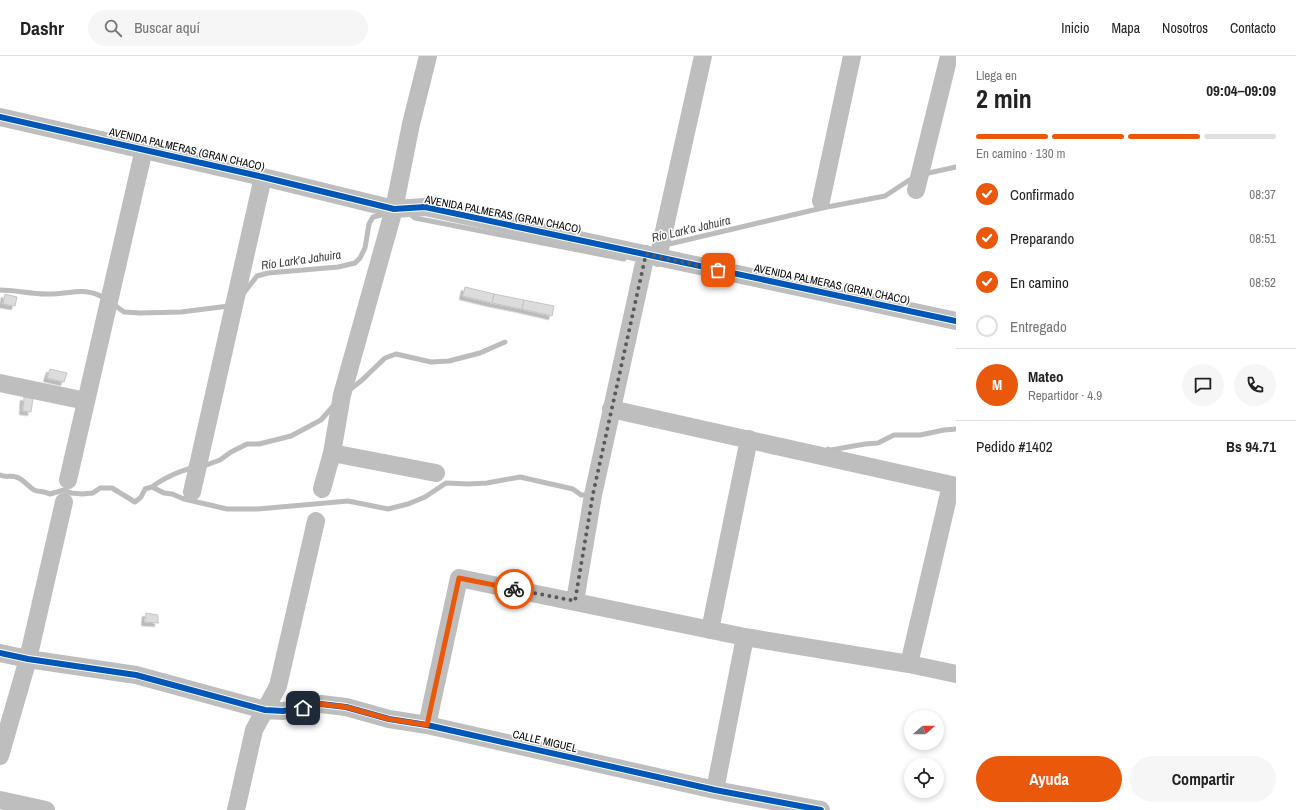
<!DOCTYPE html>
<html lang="es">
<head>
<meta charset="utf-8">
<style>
	:root { --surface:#fff; --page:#f6f6f6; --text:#222; --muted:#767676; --line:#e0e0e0; --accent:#ea580c }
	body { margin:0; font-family:"Archivo Narrow",sans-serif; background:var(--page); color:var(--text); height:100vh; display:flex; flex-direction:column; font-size:15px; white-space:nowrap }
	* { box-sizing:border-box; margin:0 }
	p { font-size:13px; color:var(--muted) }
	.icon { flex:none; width:22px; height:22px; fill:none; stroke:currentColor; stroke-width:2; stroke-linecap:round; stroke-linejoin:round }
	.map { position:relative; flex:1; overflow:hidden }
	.drawer { display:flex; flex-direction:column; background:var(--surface); width:340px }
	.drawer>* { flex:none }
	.needle { width:26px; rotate:70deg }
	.fabs { position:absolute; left:904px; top:654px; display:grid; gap:8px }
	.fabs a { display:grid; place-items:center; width:40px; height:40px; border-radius:50%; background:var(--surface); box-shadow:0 2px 6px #0003; font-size:20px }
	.pin { position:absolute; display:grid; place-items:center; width:34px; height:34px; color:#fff; margin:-17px; border-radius:8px; box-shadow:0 2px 6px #0006 }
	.courier { position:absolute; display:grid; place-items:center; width:40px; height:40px; margin:-20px; border:3px solid #ea580c; border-radius:50%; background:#fff; color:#222; box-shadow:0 1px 5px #0007 }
	.head em { font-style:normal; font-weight:700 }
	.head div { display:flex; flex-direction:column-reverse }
	.head { display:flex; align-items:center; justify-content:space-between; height:68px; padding:0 20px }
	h1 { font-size:26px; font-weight:700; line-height:30px }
	.bar { display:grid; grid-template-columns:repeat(4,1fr); gap:6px 4px; align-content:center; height:48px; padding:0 20px }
	.bar i { height:5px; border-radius:3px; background:var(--line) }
	.bar .on { background:var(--accent) }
	.bar p { grid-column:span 4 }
	.line { display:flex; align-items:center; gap:10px; padding:0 20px; border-top:1px solid var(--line) }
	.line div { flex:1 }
	.round { display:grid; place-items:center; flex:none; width:42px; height:42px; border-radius:21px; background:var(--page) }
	ol { padding:0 20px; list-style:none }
	li { display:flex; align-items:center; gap:12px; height:44px }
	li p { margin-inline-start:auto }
	li .icon { padding:4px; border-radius:50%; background:var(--accent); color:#fff; stroke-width:4 }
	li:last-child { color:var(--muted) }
	li i { width:22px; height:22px; border:2px solid var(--line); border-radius:50% }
	.button { display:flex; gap:8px; margin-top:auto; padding:8px 20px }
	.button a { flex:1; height:46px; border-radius:24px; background:var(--accent); color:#fff; font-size:16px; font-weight:700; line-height:46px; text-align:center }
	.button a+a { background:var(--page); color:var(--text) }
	header { display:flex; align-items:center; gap:24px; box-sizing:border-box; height:56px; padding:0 20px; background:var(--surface); border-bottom:1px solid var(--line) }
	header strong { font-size:19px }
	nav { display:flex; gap:22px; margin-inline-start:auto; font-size:14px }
	.search { width:280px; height:36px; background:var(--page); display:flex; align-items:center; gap:10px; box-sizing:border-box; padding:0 14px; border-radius:22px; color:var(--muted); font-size:15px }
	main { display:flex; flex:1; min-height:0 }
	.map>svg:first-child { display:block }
</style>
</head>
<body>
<header>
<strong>Dashr</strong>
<div class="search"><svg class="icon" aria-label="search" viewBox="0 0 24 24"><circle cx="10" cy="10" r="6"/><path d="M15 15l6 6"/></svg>Buscar aquí</div>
<nav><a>Inicio</a><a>Mapa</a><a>Nosotros</a><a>Contacto</a></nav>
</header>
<main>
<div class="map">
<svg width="956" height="754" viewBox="0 0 956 754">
	<defs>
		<filter id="shadow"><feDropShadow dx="-3.5" dy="3.5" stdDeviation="0" flood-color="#0004"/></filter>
	</defs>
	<rect width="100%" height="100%" fill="#fff"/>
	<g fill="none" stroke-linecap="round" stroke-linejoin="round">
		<path stroke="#bcbcbc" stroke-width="5" d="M924,118L956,111
			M410,158L415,162L624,203
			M665,189L822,152L885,140L914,121
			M0,234C15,234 31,238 46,238C69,239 85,229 106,243
			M243,238L257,220L268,217L338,211L355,207L360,202L365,192L369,168L373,161L386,158
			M113,248L124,256L140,257L181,256L229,250
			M349,334L361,325L385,302L396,298L431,306L449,305L480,297L505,286
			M828,393L831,394L865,388L878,387L894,379H920L944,374L956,373
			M201,411L220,404L231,396L247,388H259L291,380L321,364L335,348
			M0,419C6,422 10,419 16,421C23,423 28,430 34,434C39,436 45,435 50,438L64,434L71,437L82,438L93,437L100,432H112L135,446L141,441L145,433L152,431L164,437L172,438L184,443L227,453H258L348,445L388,453L408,448L425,441L446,427L468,428L487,427L520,421L573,433L581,439H590
			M152,431C162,423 181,414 193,412"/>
	</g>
	<path fill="#dcdcdc" stroke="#c5c5c5" filter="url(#shadow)" d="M465,231L494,238L492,247L463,240Z
		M5,238L17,241L15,250L3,248Z
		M494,238L524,244L522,253L492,247Z
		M524,244L554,250L552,260L522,253Z
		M50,313L67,317L64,326L47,322Z
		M24,341L33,342L31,356L23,355Z
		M146,557L158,559V567L145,566Z"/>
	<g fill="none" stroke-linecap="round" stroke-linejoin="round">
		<path stroke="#bebebe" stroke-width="18" d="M0,61L263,121L394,153L425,151L956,265
			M916,134L949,0
			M821,145L852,0
			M658,202L703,0
			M0,327L86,345
			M611,353L956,430
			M332,397L436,417
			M68,424L144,93
			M322,433L332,397L342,339L394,153L411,68L428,0
			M192,436L263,121
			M575,545L593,439L646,198
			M710,574L749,383
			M0,597L28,603L136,619L265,654L283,655L321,648L346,651L389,663L427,669L715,734L821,754
			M909,608L951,429
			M427,669L459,522L745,581L909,608L956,618
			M0,700L28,603L64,446
			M715,734L745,581
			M0,744L46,754
			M236,754L254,674L278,630L316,465"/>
		<g stroke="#fff" stroke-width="8">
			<path id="cycleway" d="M0,61L263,121L394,153L425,151L956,265
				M0,597L28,603L136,619L265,654L283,655L321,648L346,651L389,663L427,669L715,734L821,754"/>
		</g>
		<use href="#cycleway" stroke="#0057b8" stroke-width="6"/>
	</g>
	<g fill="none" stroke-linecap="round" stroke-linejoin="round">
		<path stroke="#595959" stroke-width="4" stroke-dasharray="0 7.2" d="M514,533L575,545L593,438L646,198L718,214"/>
		<path stroke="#ea580c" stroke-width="5" d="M303,652L321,648L346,651L389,663L427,669L459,522L514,533"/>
	</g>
	<g text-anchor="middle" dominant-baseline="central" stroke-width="3" stroke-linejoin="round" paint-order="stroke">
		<g font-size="11" fill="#000" stroke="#fff">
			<text transform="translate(187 93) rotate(13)">AVENIDA PALMERAS (GRAN CHACO)</text>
			<text transform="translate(503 158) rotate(11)">AVENIDA PALMERAS (GRAN CHACO)</text>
			<text transform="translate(832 228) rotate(12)">AVENIDA PALMERAS (GRAN CHACO)</text>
			<text transform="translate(545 685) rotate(13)">CALLE MIGUEL</text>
		</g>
		<g font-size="12" font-style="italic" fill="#404040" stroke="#fff">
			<text transform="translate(691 173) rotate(-13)">Río Lark’a Jahuira</text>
			<text transform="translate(301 204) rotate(-8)">Río Lark’a Jahuira</text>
		</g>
	</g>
</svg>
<div class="fabs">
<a><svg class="needle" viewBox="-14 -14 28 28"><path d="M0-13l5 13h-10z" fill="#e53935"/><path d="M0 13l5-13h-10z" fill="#767676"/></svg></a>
<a><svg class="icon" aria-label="locate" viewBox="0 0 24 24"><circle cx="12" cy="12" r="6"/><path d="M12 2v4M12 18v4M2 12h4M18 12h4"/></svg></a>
</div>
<div class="pin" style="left:718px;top:214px;background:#ea580c"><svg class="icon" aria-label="bag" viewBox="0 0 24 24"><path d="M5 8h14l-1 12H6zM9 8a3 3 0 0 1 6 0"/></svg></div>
<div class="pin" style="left:303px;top:652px;background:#1f2937"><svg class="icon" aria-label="home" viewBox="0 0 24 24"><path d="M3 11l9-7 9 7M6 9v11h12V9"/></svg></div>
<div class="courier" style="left:514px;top:533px"><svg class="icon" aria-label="bike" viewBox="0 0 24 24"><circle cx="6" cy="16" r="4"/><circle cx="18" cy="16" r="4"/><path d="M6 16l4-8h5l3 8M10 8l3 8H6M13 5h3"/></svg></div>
</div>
<section class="drawer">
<div class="head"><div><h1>2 min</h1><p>Llega en</p></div><em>09:04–09:09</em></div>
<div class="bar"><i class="on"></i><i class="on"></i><i class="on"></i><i></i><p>En camino · 130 m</p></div>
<ol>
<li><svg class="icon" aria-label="check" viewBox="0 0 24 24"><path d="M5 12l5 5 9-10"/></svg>Confirmado<p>08:37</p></li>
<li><svg class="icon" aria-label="check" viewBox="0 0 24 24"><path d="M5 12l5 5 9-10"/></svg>Preparando<p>08:51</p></li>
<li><svg class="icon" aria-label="check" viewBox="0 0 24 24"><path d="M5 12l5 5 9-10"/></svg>En camino<p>08:52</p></li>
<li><i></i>Entregado</li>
</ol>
<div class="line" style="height:72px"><b class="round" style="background:var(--accent);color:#fff">M</b><div><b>Mateo</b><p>Repartidor · 4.9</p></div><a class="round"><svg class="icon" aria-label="chat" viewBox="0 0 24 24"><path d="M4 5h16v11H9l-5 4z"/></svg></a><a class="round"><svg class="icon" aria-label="phone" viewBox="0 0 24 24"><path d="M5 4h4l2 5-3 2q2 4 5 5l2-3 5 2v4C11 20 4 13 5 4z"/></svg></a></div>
<div class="line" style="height:52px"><div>Pedido #1402</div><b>Bs 94.71</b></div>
<div class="button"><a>Ayuda</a><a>Compartir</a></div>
</section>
</main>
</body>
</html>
